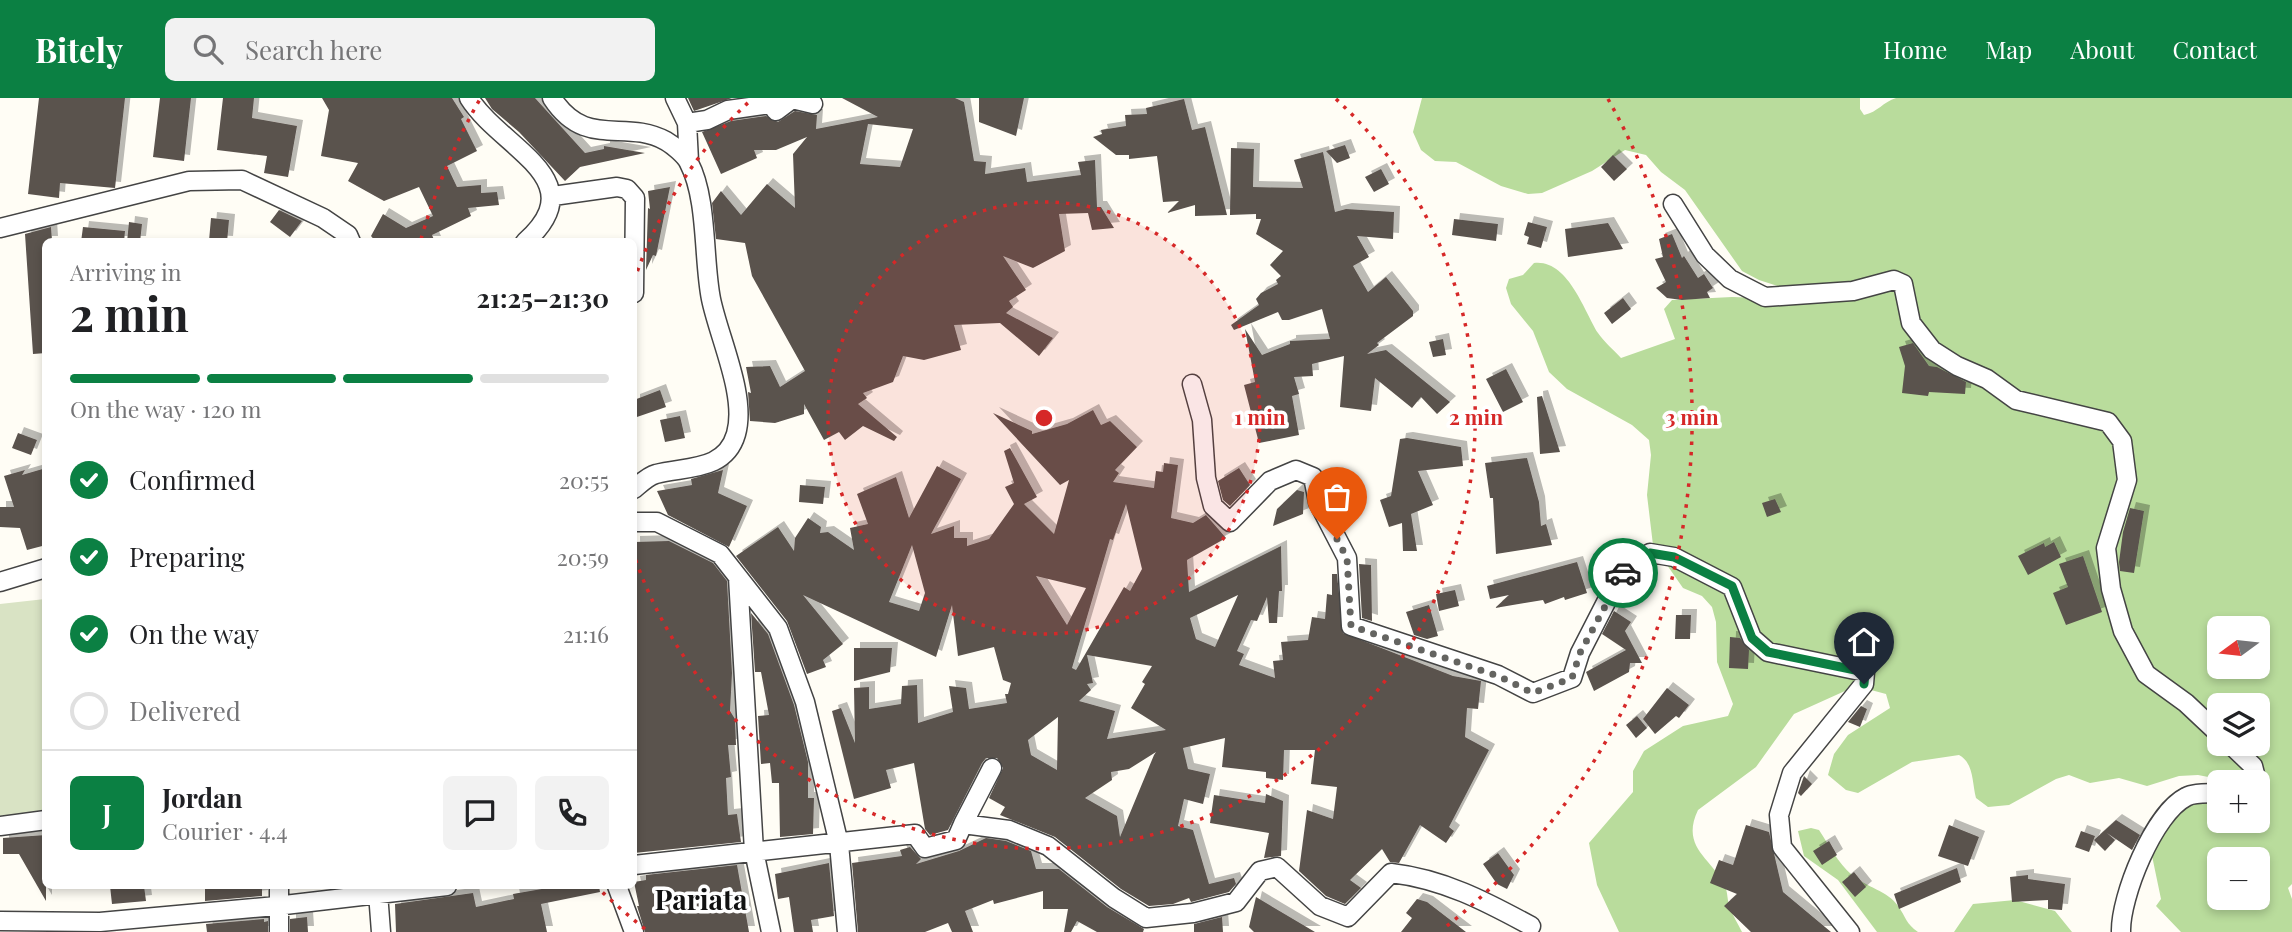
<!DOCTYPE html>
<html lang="en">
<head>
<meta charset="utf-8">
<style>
	:root { --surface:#fff; --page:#f2f2f2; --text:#202124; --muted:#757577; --line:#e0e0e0; --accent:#0b8043 }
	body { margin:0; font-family:"Playfair Display",serif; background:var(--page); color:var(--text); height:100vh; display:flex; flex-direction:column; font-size:26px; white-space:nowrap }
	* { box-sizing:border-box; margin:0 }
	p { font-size:23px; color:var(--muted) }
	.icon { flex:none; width:38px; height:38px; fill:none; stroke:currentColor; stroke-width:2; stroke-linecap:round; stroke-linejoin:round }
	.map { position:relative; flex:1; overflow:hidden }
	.drawer { position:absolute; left:42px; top:140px; width:595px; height:651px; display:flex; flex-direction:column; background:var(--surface); border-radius:10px; box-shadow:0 4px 10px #0003 }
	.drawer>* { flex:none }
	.needle { width:46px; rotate:255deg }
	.buttons { position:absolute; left:2207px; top:518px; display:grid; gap:14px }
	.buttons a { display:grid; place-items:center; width:63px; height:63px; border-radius:10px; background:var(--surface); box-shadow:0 4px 10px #0003; font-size:35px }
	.pin { position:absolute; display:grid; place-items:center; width:60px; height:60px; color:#fff; margin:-72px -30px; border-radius:50% 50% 50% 0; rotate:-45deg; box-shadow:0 0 7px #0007 }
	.pin .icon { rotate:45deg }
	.courier { position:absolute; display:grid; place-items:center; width:70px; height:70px; margin:-35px; border:5px solid #0b8043; border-radius:50%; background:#fff; color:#222; box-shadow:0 2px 9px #0007 }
	.summary em { font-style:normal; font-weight:700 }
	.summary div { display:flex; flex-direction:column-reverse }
	.summary { display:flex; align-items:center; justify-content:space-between; height:119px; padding:0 28px }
	h1 { font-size:46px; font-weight:700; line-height:52px }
	.bar { display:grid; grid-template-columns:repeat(4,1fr); gap:10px 7px; align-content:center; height:84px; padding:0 28px }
	.bar i { height:9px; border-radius:5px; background:var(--line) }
	.bar .on { background:var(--accent) }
	.bar p { grid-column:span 4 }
	.line { display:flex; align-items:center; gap:18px; padding:0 28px; border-top:2px solid var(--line) }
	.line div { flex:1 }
	.round { display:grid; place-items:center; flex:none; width:74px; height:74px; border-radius:10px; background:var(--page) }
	ol { padding:0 28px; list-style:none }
	li { display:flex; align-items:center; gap:21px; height:77px }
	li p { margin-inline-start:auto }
	li .icon { padding:7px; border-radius:50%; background:var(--accent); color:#fff; stroke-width:4 }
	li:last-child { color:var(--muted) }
	li i { width:38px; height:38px; border:4px solid var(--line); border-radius:50% }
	header { display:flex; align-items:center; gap:42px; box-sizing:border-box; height:98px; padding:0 35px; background:var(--accent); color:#fff }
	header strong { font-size:33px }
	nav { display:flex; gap:38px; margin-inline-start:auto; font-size:24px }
	.search { width:490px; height:63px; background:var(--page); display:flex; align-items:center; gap:18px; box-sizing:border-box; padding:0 24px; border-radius:10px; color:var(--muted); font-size:26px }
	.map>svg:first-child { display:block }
</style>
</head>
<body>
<header>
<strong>Bitely</strong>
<div class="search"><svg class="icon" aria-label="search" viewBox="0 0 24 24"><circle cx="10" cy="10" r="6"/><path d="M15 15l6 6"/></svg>Search here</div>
<nav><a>Home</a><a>Map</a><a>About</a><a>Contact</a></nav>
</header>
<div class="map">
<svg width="2292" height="834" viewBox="0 0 2292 834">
	<defs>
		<filter id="shadow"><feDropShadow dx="6" dy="-6" stdDeviation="0" flood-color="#0004"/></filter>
	</defs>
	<rect width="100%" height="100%" fill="#fffdf5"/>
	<path fill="#b9dc9c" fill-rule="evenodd" d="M1422,0H1860V11L1864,17C1878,14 1883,4 1896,0H2292V786L2288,790L2292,801V834H2181L2156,808L2161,801L2151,753L2176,709L2219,700V723H2258V684H2234L2198,677L2179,678L2147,688L2119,680L2090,685L2069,677L2056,681L2009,707L1988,709L1976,700C1972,685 1974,665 1959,657L1912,664L1858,695L1846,692L1828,677L1834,656L1848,637L1890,610L1886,596L1856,588L1794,616L1756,669L1698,712C1680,750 1712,760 1725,788C1728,795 1727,803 1730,810C1733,818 1738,826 1742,834H1619L1597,787L1589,745L1633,694V673L1644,653L1683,628L1728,618L1733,606L1717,564L1716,524L1712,509L1702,498L1683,490L1653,447L1647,397L1651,357L1649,342L1632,327L1567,291L1549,274L1533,233L1511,206L1506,190L1509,181L1523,177L1534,165C1568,161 1584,213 1598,235C1604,244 1614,252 1621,260L1675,241L1664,211L1672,202L1732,199L1792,201L1813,206L1816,200L1759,182L1742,173L1685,92L1661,74L1646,57L1625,52L1592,73L1542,95L1528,96L1501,88L1456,64L1435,63L1421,52L1413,34ZM2219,530H2258V569H2219ZM2219,607H2258V646H2219ZM2219,761H2258V800H2219Z
		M1811,730L1819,732C1829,747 1838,765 1852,777C1866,789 1888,793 1898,808C1906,819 1906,826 1918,834H1877L1838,782L1804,758L1798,733Z
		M2015,802L2055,813L2072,834H1954L1973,806Z"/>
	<path fill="#d9e3c4" d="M45,501V716L0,721V506Z"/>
	<path fill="#5a524d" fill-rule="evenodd" filter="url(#shadow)" d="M39,0H125L115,90L60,85L59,100L28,96Z
		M160,0H191L184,63L153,59Z
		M223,0H254L252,20L297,28L288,79L264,75L267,58L217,52Z
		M322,0H452L464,19L461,21L477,53L447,68L457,89L481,87V95L497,94L499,107L468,110L471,118L432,137L435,144H376L371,138L383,116L406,130L433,118L419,89L384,103L348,83L358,65L321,58L329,12Z
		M485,0H535L585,55L604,51V48L645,55L580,69L565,83L519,34L492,11Z
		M688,0H732L694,13Z
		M842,0H955L964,4L974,63L986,64L985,76L1025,70L1027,84L1081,77L1078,64L1095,62L1097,109H1101L1114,130L1092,132L1088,115L1059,116L1065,153L1033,170L1003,158L1026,192L1009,203L1013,209L1006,215L1053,240L1039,258L1000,225L954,227L961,252L924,262L903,258L893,284L863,295L867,300L858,306L897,339L894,343L863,328L845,342L839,334L824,342L804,306V316L775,325L750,323L748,294L751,295L746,269L770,268L780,289L805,273L752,178L745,145L716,141L712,105L721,93L741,117L767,86L795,110L793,56L807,39L776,52H754L757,60L721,76L702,34L731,23L766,18L778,24L795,13L817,17L816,31L878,19ZM868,26L913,31L900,69L860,66Z
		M979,0H1024L1016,38L979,24Z
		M1184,1L1192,32L1205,29L1227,117L1195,118V107L1167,115L1179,103L1163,104L1157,58L1129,61V57H1116L1093,39L1102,36L1101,32L1126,28L1125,17L1147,16L1146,10Z
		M1345,47L1350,60L1337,65L1326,53Z
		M1231,50L1254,51L1253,89L1303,90L1294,62L1323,54L1335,114L1346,111L1394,114L1393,141L1357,138L1369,159L1353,168L1368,194L1386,179L1413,213V218L1377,245L1379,247L1367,256L1386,252L1450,304L1437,316L1421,299L1412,310L1375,280L1371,313L1340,309L1344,258L1312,266L1313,278L1294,279L1299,296L1292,298L1299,337L1259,345L1244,287L1255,284L1245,231L1262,257L1290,246V243L1330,241L1322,211L1289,222H1282L1278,214L1234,232L1231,227L1259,207L1256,201L1261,195L1278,186L1276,182L1281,178L1270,167L1283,153L1256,136L1261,121H1256V116L1230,117Z
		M1613,57L1627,71L1614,83L1601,69Z
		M1381,71L1389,86L1374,94L1365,79Z
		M670,89L656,158L653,157L646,172L648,110L650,111L648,93Z
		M279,112L302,123L290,139L270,124Z
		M211,120L229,122L227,144L209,143Z
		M1454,121L1498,126L1496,143L1452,137Z
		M129,124L142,126L140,144H127Z
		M1528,124L1547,129L1541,150L1527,146L1529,139L1524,137Z
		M1608,125L1623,151L1568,159L1565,131Z
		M51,129L52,144H46V255L33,256L25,136Z
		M83,129L125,133L124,144H81Z
		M1672,136L1682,160L1684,158L1698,180L1704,176L1713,190L1707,194L1710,200L1682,202L1667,200L1656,190L1666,184L1655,161L1663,159L1659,141Z
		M1623,200L1631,211L1612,226L1604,215Z
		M1443,241L1446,257L1433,259L1429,244Z
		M1913,245L1929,268L1937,269L1966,284L1965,296L1929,294L1928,298L1902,295L1905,268L1899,249Z
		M1506,271L1523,304L1503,314L1486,281Z
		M660,292L666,309L634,320V302Z
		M1542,298L1560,354L1540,356L1537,299Z
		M1093,312L1101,327L1110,323L1137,349L1115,372L1119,375L1113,384L1154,390L1156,373L1163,374L1164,365L1178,367L1171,420L1193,425L1206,417L1226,440L1187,462L1189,494L1281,448L1282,493H1279L1277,525H1269L1267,499L1257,523L1251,522L1237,553L1244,556L1239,567L1275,580L1273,563L1283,562L1281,544L1308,542L1312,519L1325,521L1327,496L1332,497V476H1337L1343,535L1453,578L1481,583L1478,611L1467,610L1465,639L1489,652L1449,729L1454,733L1446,745L1420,727L1399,765L1390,764L1382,751L1350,782L1361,790L1345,806L1326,798L1299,773L1307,712L1333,721L1337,689L1311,686L1315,652H1284L1283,682L1266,680V674L1222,669L1225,640L1183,650L1188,671L1210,676L1203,706L1184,701L1178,728L1193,732L1209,786L1234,780L1236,786L1229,794L1191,804L1189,800L1173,806L1149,808L1121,791L1055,739L1000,717L1005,709L989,700L1003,670L997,660H986L982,665L948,732L930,737L925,731L914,665L886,672L891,690L854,701L832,613L841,610L855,645L854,590L869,589V611L901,606L902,588L917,587L918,625L953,614L949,588L966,590L969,611L1007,605L1005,596H1008L1011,585L1003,582L994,549L958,558L952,507L936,559L803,497L843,546L823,562L826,569L807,576L787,523L736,458L778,429L794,453L795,440L808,420L821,429L820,435L828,434L854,452L850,430L868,426L857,396L896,379L909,420L937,368L961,381L931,436L954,428V440H967V448L989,441L1014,406L1005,389L1014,385L1004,353L1010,350L1037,399L1024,406L1054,436L1069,382L1060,387L993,315L1032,333V336L1067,326ZM1126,406L1142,471L1130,493L1124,489L1076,572L1072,570L1110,441L1113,442ZM912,447L925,495L919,513L889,504ZM1036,478L1086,490L1067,527ZM1238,497L1215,549L1196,541L1190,520ZM1087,557L1152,568L1142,584L1145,586L1131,610L1166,632L1107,641L1115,613L1079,603L1091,592L1087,586L1093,585ZM1058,619L1057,672L1031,657L1028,642ZM1156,654L1154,657L1120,739L1117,718L1085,700L1112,682L1111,674L1129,671Z
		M680,318L685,340L665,344L660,322Z
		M18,335L37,342L31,357L12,350Z
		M1407,340L1461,349L1463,368L1418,373L1433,407L1411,416L1417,453H1403L1402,425L1389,429L1380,402L1391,398L1400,341Z
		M1527,360L1539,404L1541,428L1546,426L1552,447L1496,456L1493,400H1490L1485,365Z
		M46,370V447L27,452L20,430L0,429V409H14L4,378L25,372L22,377Z
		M1239,370L1250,387L1230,408L1223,402L1218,383Z
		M723,372L718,395L747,408L729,449L668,417L657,393L692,387L691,381Z
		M800,387L825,389L823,406L799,404Z
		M1297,392L1304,394L1303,416L1273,428L1277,411Z
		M1775,401L1781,414L1767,419L1762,405Z
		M2130,410L2144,413L2134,475L2120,473L2119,464L2123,434Z
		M669,443L713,465L727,483L732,575L730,613L735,621L736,647H728L731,679L726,680L728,717L737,716L741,744L634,755V572H636L634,444Z
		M2054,444L2061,459L2028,477L2018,458L2044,445L2045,449Z
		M2083,458L2102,514L2066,527L2053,495L2068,489L2059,466Z
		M1577,464L1587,495L1565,502L1564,499L1545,506L1543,502L1495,510L1509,497L1490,501L1487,488Z
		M1359,466L1371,467L1372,523L1362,520Z
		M1455,492L1459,508L1439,513L1436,496Z
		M1429,507L1438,538L1427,541L1414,537L1406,514Z
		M1614,513L1631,524L1625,533L1642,565H1630L1629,574L1594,593L1586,574L1626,552L1602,536Z
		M751,515L768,536L794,607L808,664V700H814L813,736L780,739L779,685H772L770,665L761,666L758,618L769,617L761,574H755Z
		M1676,517H1691L1690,541H1675Z
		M1730,539L1740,540L1749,552L1748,571L1729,570Z
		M854,550H892L890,574L854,583Z
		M1667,590L1689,607L1679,620L1676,618L1655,636L1643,621Z
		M1861,608L1867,611L1860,629L1848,624Z
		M1637,618L1647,630L1636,640L1626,627Z
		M1804,678L1812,686L1801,698L1798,695Z
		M1266,696L1283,703L1281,758L1264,760L1269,735L1210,725L1214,697L1265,705Z
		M2116,722L2140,737L2132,752L2107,735L2115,742L2105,753L2094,742Z
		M1746,727L1769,734L1783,794L1831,834H1751L1724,808L1737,796L1710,785L1719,762L1733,767Z
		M1949,727L1979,739L1968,768L1938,758Z
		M2081,733L2095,738L2089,754L2075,749Z
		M46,737V803L19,756H3V740Z
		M986,740L1006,743L1031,753L1036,771H1059L1107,809L1144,831L1143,834H1097L1077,823L1071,834H1064L1068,811H1043V793L994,806L993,802L965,813L973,834H952L948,825L925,834H858L852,765L902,758L900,752L910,749L921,761L916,766L959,753Z
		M1829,743L1837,757L1822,767L1813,753Z
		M1498,755L1514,777L1507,791L1497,786L1483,766Z
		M829,765L834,818L811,822L813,834H794L789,799L778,801L775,776Z
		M737,767L749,834H645L637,808H639L634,784L646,782V777Z
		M1957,770L1961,784L1899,811L1894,796Z
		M1854,774L1866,789L1855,799L1842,784Z
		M2028,777V781L2065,786L2062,812L2048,811V802L2012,804L2010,779Z
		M110,788H144L146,803L112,806Z
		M205,788H262V798L205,803Z
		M559,788H599L600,794L541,806L547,834H396L395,806L473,795L476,809L514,801L513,796Z
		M1256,799L1315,834H1254L1249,829Z
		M1417,801L1427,804L1466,834H1401L1412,820L1406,815Z
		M307,819L308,834H290V821Z
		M1222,819L1223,834H1194V826Z
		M264,821V824L268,823V834H207L206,826Z"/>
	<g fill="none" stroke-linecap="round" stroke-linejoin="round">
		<g stroke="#444" stroke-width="21">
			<path id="street" d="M469,0C501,51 596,81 525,144
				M552,0C586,52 624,20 666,43C673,47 686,58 689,65C708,101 703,161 711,201C719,240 747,298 736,336C725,374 685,368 656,376C648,378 640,386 634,391
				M675,0L687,25L689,63
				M687,25L707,22L728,12L771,6L776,13L792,1L813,6
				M553,98L617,89L627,91L635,100L634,195
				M1673,106L1705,157L1730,181L1765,199L1853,193L1894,182L1903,186L1911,225L1932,252L1957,268L1987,281L2016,302L2108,324L2122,343L2127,382L2106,450L2111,491L2123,533L2146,576L2186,605L2219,636
				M0,130L189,83L242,82L323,120L348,137L351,144
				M1192,286L1202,322L1206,380L1213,408L1230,424L1270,383L1296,372L1313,379L1318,404L1347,460L1351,528L1498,577L1533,595L1572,580L1580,555L1620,477L1650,455L1674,459L1732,489L1752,540L1768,554L1865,574L1864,586L1792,675L1779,717L1782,749L1850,834
				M634,424H657L720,456L778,530L805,604L839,746L847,834
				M738,479L754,753L771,834
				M0,484L46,470
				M2230,646L2253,668L2257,684
				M963,726L992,670
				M0,728L46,722
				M634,767L915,736L925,750L956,742L963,726L1009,732L1048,748L1114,800L1146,820L1193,815L1236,804L1260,773L1277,769L1320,808L1348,819L1391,775C1443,781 1485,803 1531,828
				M617,788L634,834
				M378,795L381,834
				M0,823L100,824L276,808L447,788
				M279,834V788
				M2121,834C2120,799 2154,715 2186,699C2195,694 2209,696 2219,695"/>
		</g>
		<use href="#street" stroke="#fff" stroke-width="18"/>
	</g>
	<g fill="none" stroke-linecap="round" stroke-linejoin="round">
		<path stroke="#646461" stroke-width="7" stroke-dasharray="0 12.6" d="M1337,441L1347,460L1351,528L1498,578L1533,595L1572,580L1580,555L1623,475"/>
		<path stroke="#0b8043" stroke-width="9" d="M1623,475L1650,455L1674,459L1732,488L1752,540L1768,554L1865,574L1864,586"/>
	</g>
	<circle cx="1044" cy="320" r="216" fill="#d62828" fill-opacity=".12"/>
	<g fill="none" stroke="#d62828" stroke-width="3.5" stroke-dasharray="3.5 7">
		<circle cx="1044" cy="320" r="216"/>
		<path d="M634 183A432 432 0 0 1 752 1M1336 1A432 432 0 1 1 634 457"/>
		<path d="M645 831A648 648 0 0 1 598 790M421 141A648 648 0 0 1 480 1M1608 1A648 648 0 0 1 1443 831"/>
	</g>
	<g text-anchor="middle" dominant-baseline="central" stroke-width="7" stroke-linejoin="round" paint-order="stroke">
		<g font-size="28" font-weight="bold" fill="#111" stroke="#fff">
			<text x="701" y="800">Pariata</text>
		</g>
	</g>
	<circle cx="1044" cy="320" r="10" fill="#d62828" stroke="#fff" stroke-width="3.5"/>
	<g font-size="21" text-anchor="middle" font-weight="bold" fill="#d62828" stroke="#fff" stroke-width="7" stroke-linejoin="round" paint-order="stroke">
		<text x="1260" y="327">1 min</text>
		<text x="1476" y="327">2 min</text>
		<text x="1692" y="327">3 min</text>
	</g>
</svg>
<div class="buttons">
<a><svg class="needle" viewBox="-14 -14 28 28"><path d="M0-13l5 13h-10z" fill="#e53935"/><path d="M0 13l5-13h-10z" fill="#757577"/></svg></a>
<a><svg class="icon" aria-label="layers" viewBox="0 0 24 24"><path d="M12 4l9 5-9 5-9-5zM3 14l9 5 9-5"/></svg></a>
<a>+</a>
<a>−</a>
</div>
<div class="pin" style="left:1337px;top:441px;background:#ea580c"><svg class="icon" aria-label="bag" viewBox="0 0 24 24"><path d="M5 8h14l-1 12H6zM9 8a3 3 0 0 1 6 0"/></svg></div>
<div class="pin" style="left:1864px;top:586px;background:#1f2937"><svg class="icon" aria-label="home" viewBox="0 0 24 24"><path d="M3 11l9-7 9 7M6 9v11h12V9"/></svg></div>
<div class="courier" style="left:1623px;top:475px"><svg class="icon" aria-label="car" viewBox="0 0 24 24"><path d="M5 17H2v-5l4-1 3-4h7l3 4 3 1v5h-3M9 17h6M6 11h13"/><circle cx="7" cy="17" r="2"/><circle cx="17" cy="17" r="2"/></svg></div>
<section class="drawer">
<div class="summary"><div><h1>2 min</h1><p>Arriving in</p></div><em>21:25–21:30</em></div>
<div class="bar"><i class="on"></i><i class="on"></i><i class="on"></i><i></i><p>On the way · 120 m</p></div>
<ol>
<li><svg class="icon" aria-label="check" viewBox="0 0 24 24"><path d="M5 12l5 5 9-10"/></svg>Confirmed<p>20:55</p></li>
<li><svg class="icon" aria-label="check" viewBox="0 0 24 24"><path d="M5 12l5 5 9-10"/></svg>Preparing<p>20:59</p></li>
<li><svg class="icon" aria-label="check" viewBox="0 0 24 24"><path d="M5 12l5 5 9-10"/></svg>On the way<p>21:16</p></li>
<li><i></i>Delivered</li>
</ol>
<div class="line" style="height:126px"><b class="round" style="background:var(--accent);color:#fff">J</b><div><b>Jordan</b><p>Courier · 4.4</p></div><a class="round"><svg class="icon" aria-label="chat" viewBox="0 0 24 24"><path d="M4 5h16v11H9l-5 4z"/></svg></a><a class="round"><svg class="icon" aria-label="phone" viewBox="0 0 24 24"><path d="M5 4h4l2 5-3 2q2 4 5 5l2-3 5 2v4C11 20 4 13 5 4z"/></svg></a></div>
</section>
</div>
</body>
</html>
